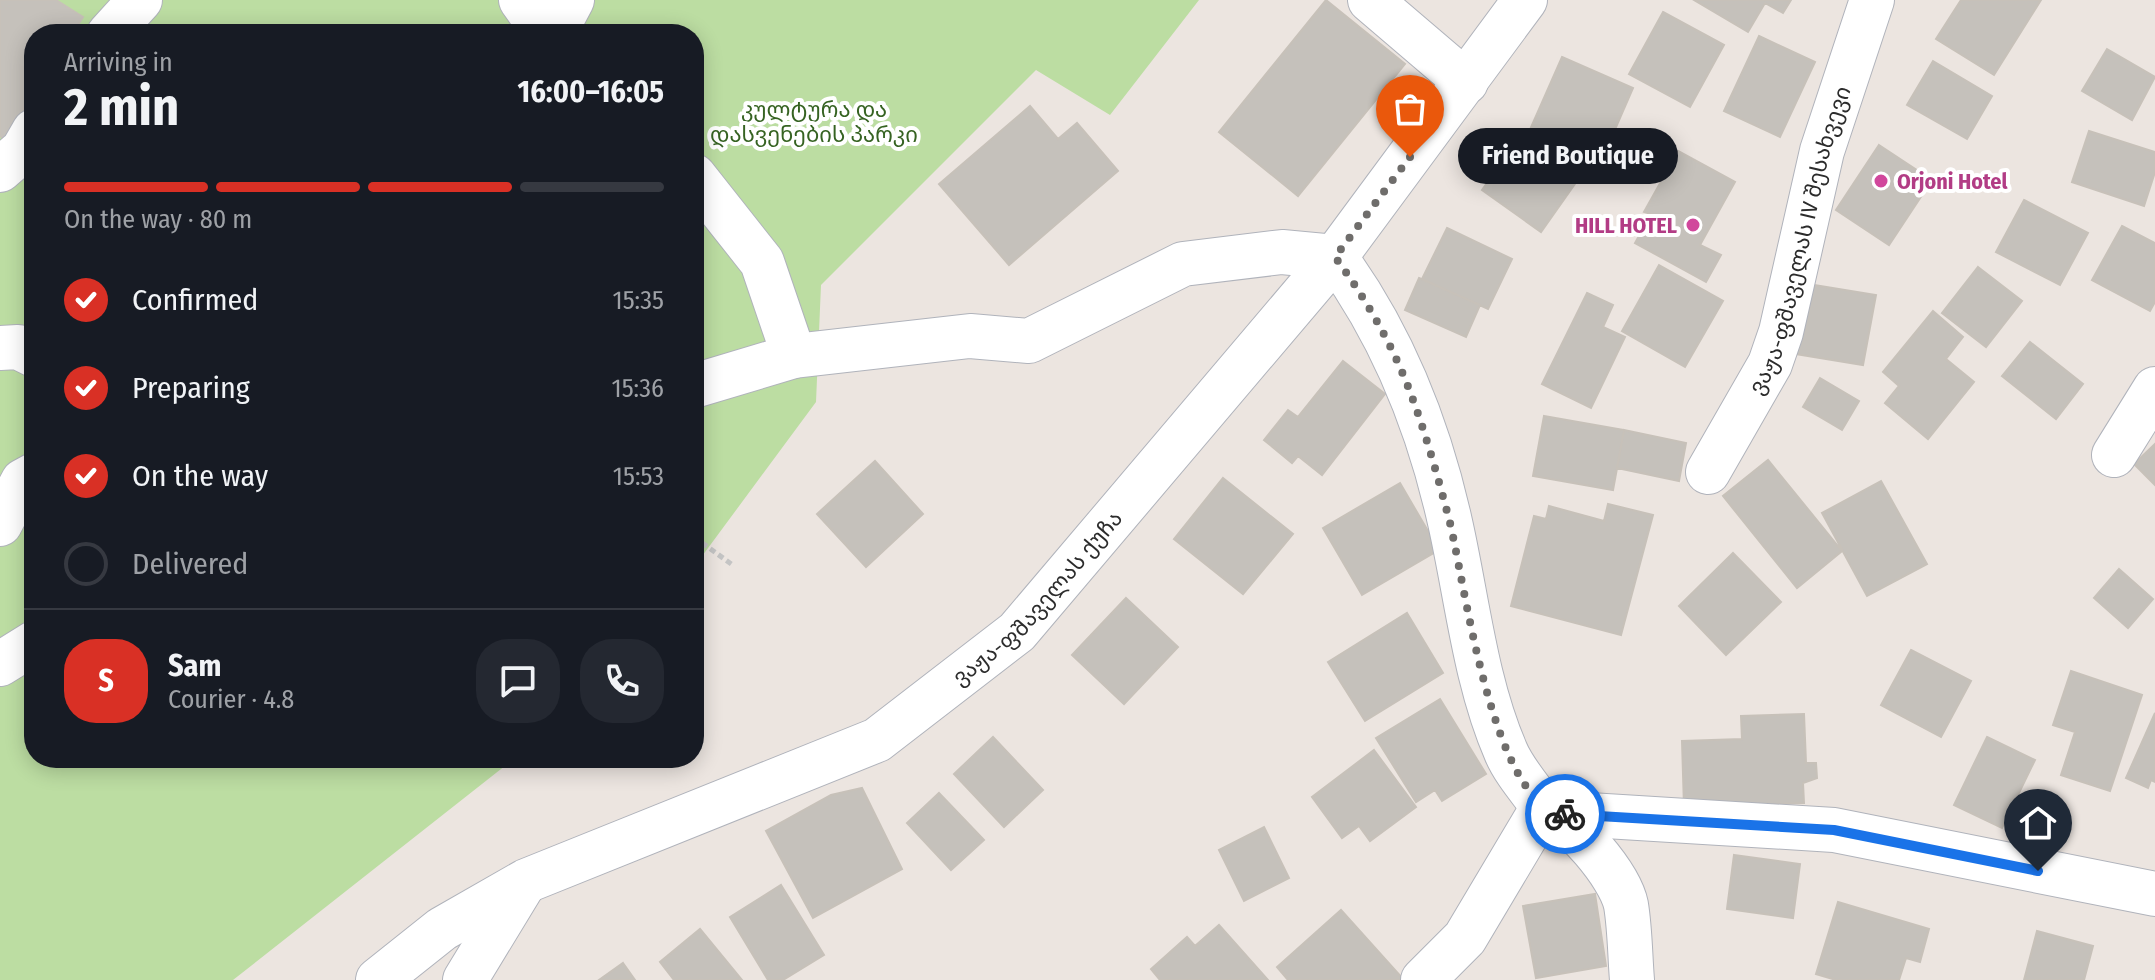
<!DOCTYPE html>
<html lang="en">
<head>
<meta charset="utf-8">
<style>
	:root { --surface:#171b24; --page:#242831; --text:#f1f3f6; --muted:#9ea1a6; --line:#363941; --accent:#d93025 }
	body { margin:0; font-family:"Fira Sans Condensed","Noto Sans Georgian",sans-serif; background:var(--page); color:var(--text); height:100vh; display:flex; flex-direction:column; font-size:30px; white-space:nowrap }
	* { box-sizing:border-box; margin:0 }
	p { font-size:26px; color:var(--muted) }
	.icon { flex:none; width:44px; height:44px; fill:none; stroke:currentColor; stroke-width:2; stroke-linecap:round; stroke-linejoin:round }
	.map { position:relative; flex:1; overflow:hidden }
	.side { position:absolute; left:24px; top:24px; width:680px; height:744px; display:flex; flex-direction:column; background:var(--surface); border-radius:32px; box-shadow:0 4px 20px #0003 }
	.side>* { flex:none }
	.pin { position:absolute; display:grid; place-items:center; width:68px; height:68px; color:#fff; margin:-82px -34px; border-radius:50% 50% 50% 0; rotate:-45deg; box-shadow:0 0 8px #0007 }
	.pin .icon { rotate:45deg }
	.courier { position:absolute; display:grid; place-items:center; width:80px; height:80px; margin:-40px; border:6px solid #1a73e8; border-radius:50%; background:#fff; color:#222; box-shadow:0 2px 10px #0007 }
	.bubble { position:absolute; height:56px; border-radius:28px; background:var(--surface); box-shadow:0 4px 20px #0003; font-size:26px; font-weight:700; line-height:56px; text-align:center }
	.overview em { font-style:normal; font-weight:700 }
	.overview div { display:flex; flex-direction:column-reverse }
	.overview { display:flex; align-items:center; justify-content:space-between; height:136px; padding:0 40px }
	h1 { font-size:52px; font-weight:700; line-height:60px }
	.bar { display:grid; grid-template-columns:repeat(4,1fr); gap:12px 8px; align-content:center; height:96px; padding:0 40px }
	.bar i { height:10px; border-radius:6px; background:var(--line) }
	.bar .active { background:var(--accent) }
	.bar p { grid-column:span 4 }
	.line { display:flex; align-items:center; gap:20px; padding:0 40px; border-top:2px solid var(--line) }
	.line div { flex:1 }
	.round { display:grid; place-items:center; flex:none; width:84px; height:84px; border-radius:32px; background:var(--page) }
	ol { padding:0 40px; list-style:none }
	li { display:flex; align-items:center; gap:24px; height:88px }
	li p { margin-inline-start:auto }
	li .icon { padding:8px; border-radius:50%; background:var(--accent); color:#fff; stroke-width:4 }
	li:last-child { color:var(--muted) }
	li i { width:44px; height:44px; border:4px solid var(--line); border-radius:50% }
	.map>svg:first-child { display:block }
</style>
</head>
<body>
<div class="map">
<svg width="2155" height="980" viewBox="0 0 2155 980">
	<rect width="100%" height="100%" fill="#ece5e0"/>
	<path fill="#bcdda2" d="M0,0H1199L1110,115L1036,70L821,285L816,402L694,567V34H34V758H515L233,980H0Z"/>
	<path fill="#c5c1bb" stroke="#c7c1b9" stroke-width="2" d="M0,0H56L83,17L72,34H34V93L5,139L0,136Z
		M1326,0L1405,64L1298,196L1219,132Z
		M1694,0H1791L1783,13L1765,3L1748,32Z
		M1961,0H2041L1994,75L1936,39Z
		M1663,12L1724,45L1690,107L1629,74Z
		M1759,36L1815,62L1780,137L1724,111Z
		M2107,49L2155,77L2132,120L2082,91Z
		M1562,57L1633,88L1593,180L1525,141Z
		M1933,61L1992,96L1967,139L1907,105Z
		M1030,106L1058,139L1077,123L1118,171L1009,265L939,184Z
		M2089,131L2155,152V172L2144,206L2072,182Z
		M1518,140L1577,181L1541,232L1482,190Z
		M1879,145L1932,180L1889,245L1836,210Z
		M1678,151L1735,182L1700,245L1721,255L1706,282L1635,243L1651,214L1644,212Z
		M2024,200L2088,233L2060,285L1996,252Z
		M2122,226L2155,243V302L2150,311L2092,280Z
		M1447,228L1512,259L1488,309L1422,279Z
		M1659,265L1723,301L1685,367L1622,331Z
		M1978,267L2022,301L1986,347L1942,313Z
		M1419,278L1480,305L1466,337L1405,310Z
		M1802,283L1876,295L1863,365L1789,353Z
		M1587,293L1613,305L1603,327L1625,337L1591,408L1542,384Z
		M1933,311L1963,337L1946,359L1974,382L1928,439L1885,403L1899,386L1883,372Z
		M2030,342L2083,384L2056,419L2002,376Z
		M1343,361L1385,394L1322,475L1298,456L1292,463L1264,440L1288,410L1298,417Z
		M1820,378L1859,401L1842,430L1803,407Z
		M1544,416L1624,430L1613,490L1533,476Z
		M1624,430L1686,443L1679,481L1617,468Z
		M2155,444V485L2134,464Z
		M1768,460L1842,551L1797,588L1723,496Z
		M875,461L923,514L866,567L817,514Z
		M1223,478L1293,534L1243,594L1174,539Z
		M1881,481L1927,564L1867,596L1822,513Z
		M1400,483L1439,550L1362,595L1323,528Z
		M1608,504L1653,515L1621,635L1511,606L1534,516L1546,519L1549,506L1604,521Z
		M1733,553L1781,602L1726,655L1679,606Z
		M2119,569L2153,599L2128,628L2094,598Z
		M1126,598L1178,647L1124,704L1072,655Z
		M1407,613L1443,673L1365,721L1328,662Z
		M1911,650L1971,681L1941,737L1881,705Z
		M2071,671L2142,695L2110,791L2061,775L2075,732L2053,725Z
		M1440,699L1486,774L1442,801L1435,790L1416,802L1376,738Z
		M2155,713V782L2151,780L2148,788L2126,778Z
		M1804,714L1806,763H1816L1817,778L1803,783L1804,803L1684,807L1682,741L1742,739L1741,716Z
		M993,737L1043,790L1004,827L954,774Z
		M1987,737L2035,760L2002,828L1954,805Z
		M1374,750L1416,807L1370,841L1359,826L1342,838L1312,797Z
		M862,788L902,869L813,918L766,831L831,795Z
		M939,793L984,840L951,870L907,823Z
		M1264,827L1289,878L1244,901L1219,850Z
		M1734,855L1800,864L1793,918L1727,909Z
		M781,885L824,955L783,980H768L730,917Z
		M1595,894L1606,966L1536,978L1523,906Z
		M1838,902L1929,929L1920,962L1906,958L1899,980H1836L1816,974Z
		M1341,910L1404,980H1288L1277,967Z
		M1219,925L1268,980H1160L1151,969L1187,937L1195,946Z
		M700,929L742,980H674L660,962Z
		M2037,931L2093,946L2084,980H2024Z
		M623,963L635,980H599Z"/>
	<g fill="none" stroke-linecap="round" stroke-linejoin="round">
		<g stroke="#b0b3bb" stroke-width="46">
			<g id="minor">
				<path d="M521,0L545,34"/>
				<path d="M1370,0L1466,82"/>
				<path d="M109,34L140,0"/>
				<path d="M554,34L572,0"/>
				<path d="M0,170L23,150L34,131"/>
				<path d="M694,176L762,262L794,356"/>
				<path d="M0,348L18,347L34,355"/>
				<path d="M694,386L794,356L970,336L1029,341L1183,264L1282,252L1335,257C1392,335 1429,428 1450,522C1467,597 1475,681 1506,752C1514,771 1531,790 1543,807"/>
				<path d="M2114,455L2155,389"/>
				<path id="s1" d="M1708,472L1770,364L1781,332L1822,151L1872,0"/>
				<path d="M0,524L23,481L34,475"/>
				<path d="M0,664L34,643"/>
				<path d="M1543,807C1571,819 1620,875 1626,905C1630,929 1630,956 1632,980"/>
				<path d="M1557,813L1834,830L2155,894"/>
				<path id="s2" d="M378,980L442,929L526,881L877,740L1017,632L1335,257L1525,0"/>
				<path d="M465,980L524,883"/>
				<path d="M1423,980L1465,938L1543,807"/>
			</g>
		</g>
		<path stroke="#c4c4c4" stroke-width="5" stroke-dasharray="6 4" stroke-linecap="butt" d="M694,537L734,566"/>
		<use href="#minor" stroke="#fff" stroke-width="44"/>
	</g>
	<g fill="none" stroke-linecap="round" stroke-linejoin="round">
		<path stroke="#6f6d6b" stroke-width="8" stroke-dasharray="0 14.4" d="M1410,157L1335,257C1364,296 1389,339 1407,384C1424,427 1437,474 1449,519C1464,576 1492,809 1565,814"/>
		<path stroke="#1a73e8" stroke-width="10" d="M1565,814L1834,830L2038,871"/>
	</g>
	<g fill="#d1479c" stroke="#fff" stroke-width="3">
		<circle cx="1881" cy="181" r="8"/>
		<circle cx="1693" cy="225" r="8"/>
	</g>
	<g text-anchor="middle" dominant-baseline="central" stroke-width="8" stroke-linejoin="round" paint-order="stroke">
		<g font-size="22" fill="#366322" stroke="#fff">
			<text x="814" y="109">კულტურა და<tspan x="814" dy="25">დასვენების პარკი</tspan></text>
		</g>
		<g font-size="22" font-weight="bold" fill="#b23c85" stroke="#fff" text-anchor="start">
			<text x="1897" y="181">Orjoni Hotel</text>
			<text x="1677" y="225" text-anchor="end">HILL HOTEL</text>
		</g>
		<g font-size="22" fill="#2c2c2c" stroke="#fff">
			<text stroke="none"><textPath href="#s1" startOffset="252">ვაჟა-ფშაველას IV შესახვევი</textPath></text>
			<text stroke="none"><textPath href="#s2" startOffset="772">ვაჟა-ფშაველას ქუჩა</textPath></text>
		</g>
	</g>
</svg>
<div class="pin" style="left:1410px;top:157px;background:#ea580c"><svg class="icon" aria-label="bag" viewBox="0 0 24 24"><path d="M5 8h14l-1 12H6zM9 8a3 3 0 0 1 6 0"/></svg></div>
<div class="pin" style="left:2038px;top:871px;background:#1f2937"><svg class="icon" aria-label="home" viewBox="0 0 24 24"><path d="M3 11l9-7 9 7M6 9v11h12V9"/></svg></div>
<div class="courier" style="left:1565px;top:814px"><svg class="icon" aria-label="bike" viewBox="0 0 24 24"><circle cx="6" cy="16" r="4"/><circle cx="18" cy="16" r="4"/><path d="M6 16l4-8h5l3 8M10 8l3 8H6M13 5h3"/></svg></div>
<div class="bubble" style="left:1458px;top:128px;width:220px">Friend Boutique</div>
<section class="side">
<div class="overview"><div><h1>2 min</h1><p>Arriving in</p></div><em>16:00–16:05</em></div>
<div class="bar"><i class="active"></i><i class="active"></i><i class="active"></i><i></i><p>On the way · 80 m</p></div>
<ol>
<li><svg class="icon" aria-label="check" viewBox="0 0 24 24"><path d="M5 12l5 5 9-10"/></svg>Confirmed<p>15:35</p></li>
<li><svg class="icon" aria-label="check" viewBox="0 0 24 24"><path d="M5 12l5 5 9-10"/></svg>Preparing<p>15:36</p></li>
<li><svg class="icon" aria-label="check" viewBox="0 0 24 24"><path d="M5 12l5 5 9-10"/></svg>On the way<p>15:53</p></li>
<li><i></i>Delivered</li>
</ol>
<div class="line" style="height:144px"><b class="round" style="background:var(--accent);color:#fff">S</b><div><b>Sam</b><p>Courier · 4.8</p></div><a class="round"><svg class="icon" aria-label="chat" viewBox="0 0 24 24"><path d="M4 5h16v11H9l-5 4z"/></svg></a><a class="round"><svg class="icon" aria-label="phone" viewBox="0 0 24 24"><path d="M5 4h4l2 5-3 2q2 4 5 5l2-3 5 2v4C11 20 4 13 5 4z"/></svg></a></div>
</section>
</div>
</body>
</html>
